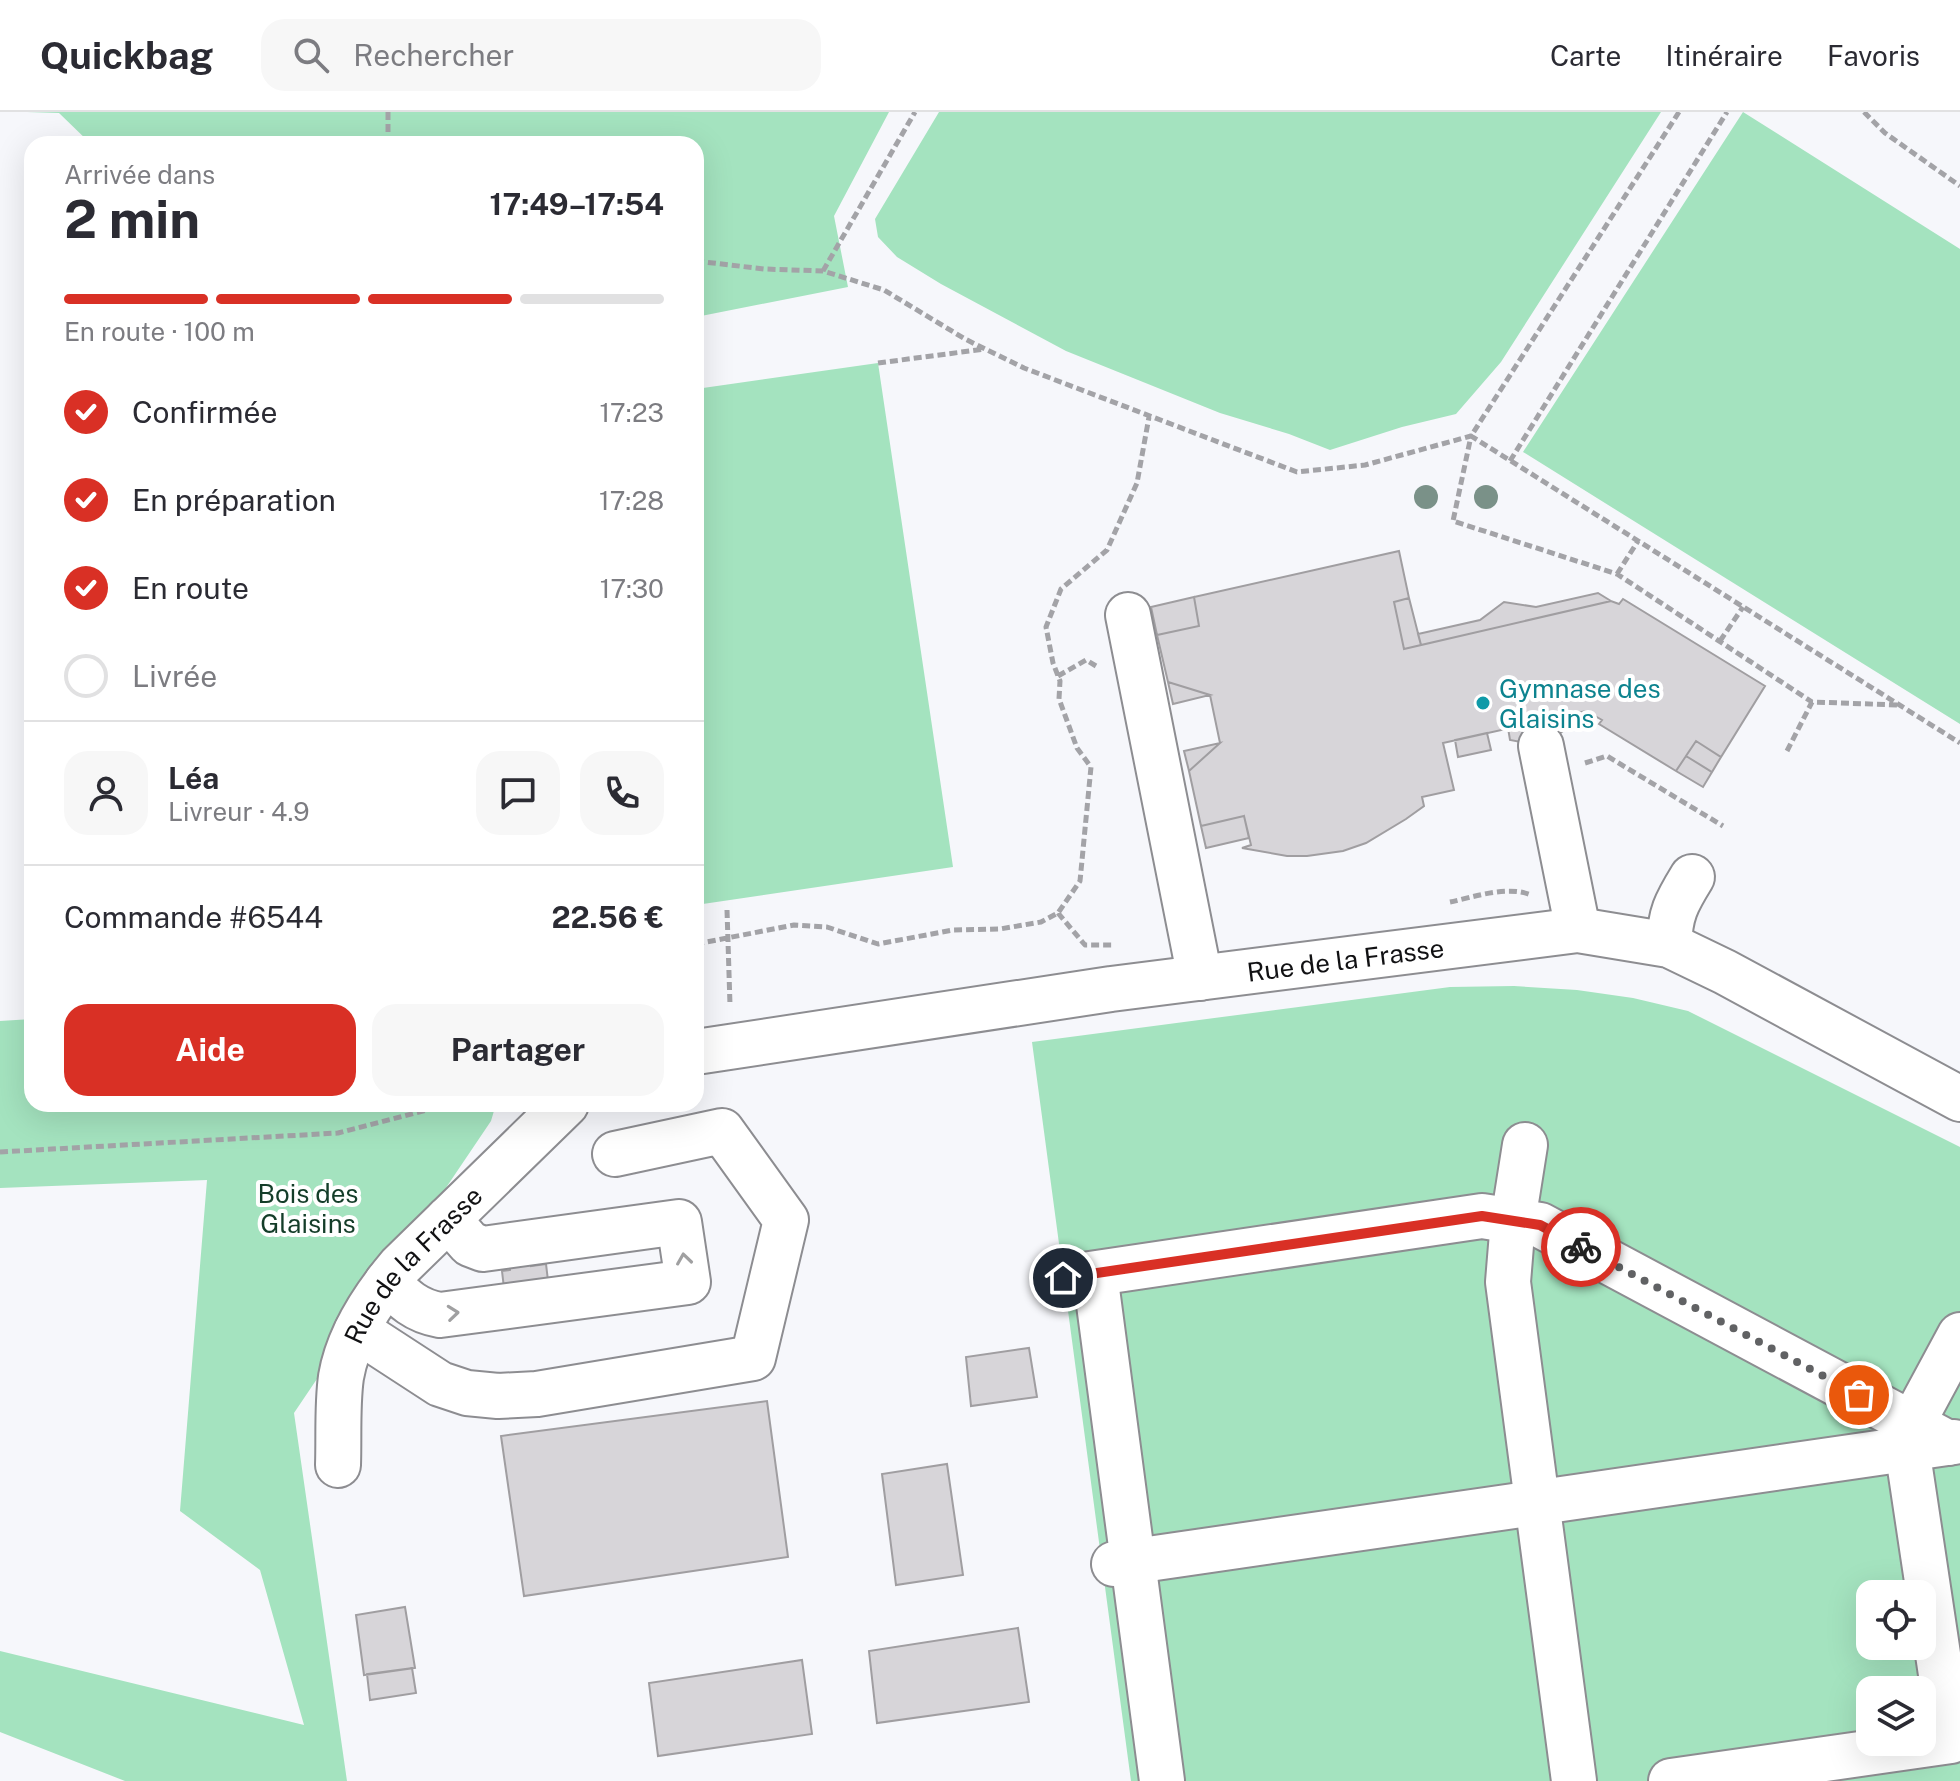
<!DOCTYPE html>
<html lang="fr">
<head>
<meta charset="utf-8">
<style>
	:root { --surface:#fff; --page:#f7f7f7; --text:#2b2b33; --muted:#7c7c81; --line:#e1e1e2; --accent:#d93025 }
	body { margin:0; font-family:"Public Sans",sans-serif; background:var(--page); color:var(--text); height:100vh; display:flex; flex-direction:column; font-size:30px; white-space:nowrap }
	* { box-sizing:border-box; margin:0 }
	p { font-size:26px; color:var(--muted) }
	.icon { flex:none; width:44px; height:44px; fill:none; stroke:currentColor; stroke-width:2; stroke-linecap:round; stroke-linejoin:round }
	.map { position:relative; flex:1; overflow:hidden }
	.sheet { position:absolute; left:24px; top:24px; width:680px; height:976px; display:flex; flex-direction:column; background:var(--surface); border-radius:24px; box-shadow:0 8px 32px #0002 }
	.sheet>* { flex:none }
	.buttons { position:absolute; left:1856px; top:1468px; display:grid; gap:16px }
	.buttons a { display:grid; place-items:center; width:80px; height:80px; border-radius:16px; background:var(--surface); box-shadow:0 8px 32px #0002; font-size:40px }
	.pin { position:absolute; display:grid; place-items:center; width:68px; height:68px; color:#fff; margin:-34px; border:4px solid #fff; border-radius:50%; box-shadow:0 2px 8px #0007 }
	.courier { position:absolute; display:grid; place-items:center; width:80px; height:80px; margin:-40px; border:6px solid #d93025; border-radius:50%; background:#fff; color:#222; box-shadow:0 2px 10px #0007 }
	.head em { font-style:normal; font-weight:700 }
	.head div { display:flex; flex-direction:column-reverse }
	.head { display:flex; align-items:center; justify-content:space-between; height:136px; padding:0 40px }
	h1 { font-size:52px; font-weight:700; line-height:60px }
	.bar { display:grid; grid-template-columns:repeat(4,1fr); gap:12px 8px; align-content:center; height:96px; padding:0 40px }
	.bar i { height:10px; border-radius:6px; background:var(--line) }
	.bar .on { background:var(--accent) }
	.bar p { grid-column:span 4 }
	.line { display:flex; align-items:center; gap:20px; padding:0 40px; border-top:2px solid var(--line) }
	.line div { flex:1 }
	.round { display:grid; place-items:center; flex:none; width:84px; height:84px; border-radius:24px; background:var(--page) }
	ol { padding:0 40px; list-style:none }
	li { display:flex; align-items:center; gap:24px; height:88px }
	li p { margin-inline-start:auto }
	li .icon { padding:8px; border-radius:50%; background:var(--accent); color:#fff; stroke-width:4 }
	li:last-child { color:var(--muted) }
	li i { width:44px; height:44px; border:4px solid var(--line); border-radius:50% }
	.cta { display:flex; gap:16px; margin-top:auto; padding:16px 40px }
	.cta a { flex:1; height:92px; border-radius:24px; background:var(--accent); color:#fff; font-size:32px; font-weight:700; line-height:92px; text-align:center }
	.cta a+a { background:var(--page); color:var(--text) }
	header { display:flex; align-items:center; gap:48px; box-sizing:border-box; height:112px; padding:0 40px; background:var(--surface); border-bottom:2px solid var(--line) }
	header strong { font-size:38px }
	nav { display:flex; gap:44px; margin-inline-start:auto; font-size:28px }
	.search { width:560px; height:72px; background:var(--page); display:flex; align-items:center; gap:20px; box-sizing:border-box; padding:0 28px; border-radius:24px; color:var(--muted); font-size:30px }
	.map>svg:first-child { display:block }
</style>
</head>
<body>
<header>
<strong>Quickbag</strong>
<div class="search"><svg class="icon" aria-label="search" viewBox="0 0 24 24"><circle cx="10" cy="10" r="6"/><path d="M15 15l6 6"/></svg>Rechercher</div>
<nav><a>Carte</a><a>Itinéraire</a><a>Favoris</a></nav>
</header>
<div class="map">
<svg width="1960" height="1669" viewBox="0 0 1960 1669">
	<rect width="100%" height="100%" fill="#f6f7fb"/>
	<path fill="#a4e3bf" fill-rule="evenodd" d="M27,0H889L834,104L848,175L696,205V32H91L59,1Z
		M939,0H1661L1501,250L1456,302L1402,315L1330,338L1289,322L1220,301L1066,239L941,172L897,145L878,125L875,107Z
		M1743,0L1960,137V612L1523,340Z
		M878,251L953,755L696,793V277Z
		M1514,874L1577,878L1633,886L1688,899L1960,1035V1669H1131L1032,930L1450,875ZM1870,1482H1922V1534H1870ZM1870,1578H1922V1630H1870Z
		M32,907V992H496L491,1009L294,1301L347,1669H125L0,1620V1539L304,1613L260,1458L180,1399L207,1068L0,1076V909Z"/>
	<path fill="#d7d5d9" stroke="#a09ea1" stroke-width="2" d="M1399,439L1409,486L1394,490L1404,537L1611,489L1619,492L1623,487L1765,574L1721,645L1696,629L1676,659L1599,612L1602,608L1586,599L1443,631L1454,678L1422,685L1424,694L1406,707L1366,731L1343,739L1307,744H1287L1242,736L1251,733L1244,704L1201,714L1189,659L1220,631L1210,583L1168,570L1157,523L1199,514L1194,485Z
		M1598,481L1611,489L1421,533L1418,522L1480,508L1504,490L1536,495Z
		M1194,485L1199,514L1157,523L1151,495Z
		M1409,486L1421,533L1404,537L1394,490Z
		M1168,570L1210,583L1173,592Z
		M1564,604L1566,617L1541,634L1510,628L1508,616Z
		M1487,621L1491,638L1458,645L1455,628Z
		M1696,629L1721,645L1712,660L1686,644Z
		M1220,631L1189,659L1184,639Z
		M1686,644L1712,660L1703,675L1676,659Z
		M1244,704L1249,726L1206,736L1201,714Z
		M530,1143L531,1154L546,1152L549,1177L504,1176L502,1159L510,1158L509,1147Z
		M1029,1236L1037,1285L971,1294L966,1245Z
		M767,1289L788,1445L524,1484L501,1324Z
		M947,1352L963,1463L896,1473L882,1362Z
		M405,1495L415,1556L364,1563L356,1503Z
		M1018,1516L1029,1590L877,1611L869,1539Z
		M802,1548L812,1622L658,1644L649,1571Z
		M412,1556L416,1581L370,1588L367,1562Z"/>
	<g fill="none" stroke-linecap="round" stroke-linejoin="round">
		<g stroke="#8d8d91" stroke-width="48">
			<g id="minor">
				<path d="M1128,503L1200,866"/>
				<path d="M1541,634L1578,818"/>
				<path d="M1669,833C1670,802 1676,791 1692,765"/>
				<path id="s1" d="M696,940L1111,877L1578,818L1669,833L1725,860L1960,987"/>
				<path d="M1525,1033L1513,1109L1508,1170L1574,1669"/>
				<path d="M1095,1162L1162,1669"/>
				<path d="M1063,1166L1482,1104L1540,1113L1948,1331"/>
				<path d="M387,1170C404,1187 416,1199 440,1203L688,1170L679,1110L483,1137L470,1132L448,1107"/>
				<path d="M357,1218L440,1272L467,1281L498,1284L537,1282L753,1246L786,1108L722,1019L615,1042"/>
				<path d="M1912,1312L1960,1223"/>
				<path id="s2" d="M338,1353C339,1325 337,1293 341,1265C348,1224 373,1186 400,1154L566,992"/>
				<path d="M1114,1452L1954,1330"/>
				<path d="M1671,1669L1951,1629L1907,1336"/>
			</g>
		</g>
		<path stroke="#a3a3a7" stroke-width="5" stroke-dasharray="8 4" stroke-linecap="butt" d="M388,0V25L391,32
			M1679,0L1471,324L1960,631
			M1864,0L1885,21L1960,74
			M696,149L764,157L823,159L884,178L965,227L1024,256L1297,360L1365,353L1471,324L1453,409L1617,462L1812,590
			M823,159L915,0
			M878,251L985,237
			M1510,349L1727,0
			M1617,462L1638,429
			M1720,529L1743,495
			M1058,564L1086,548L1096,554
			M1787,639L1812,590L1898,593
			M1585,651L1607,644L1723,714
			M1450,790C1474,785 1507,773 1531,783
			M727,798L730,893
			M1058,801L1085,833H1113
			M696,832L794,813L827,815L878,832L953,818L1000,817L1041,810L1058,801L1080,769L1091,655L1077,636L1059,587L1060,569L1053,551L1046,515L1061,477L1107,438L1137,371L1149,305
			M0,1040L338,1021L450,992"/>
		<use href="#minor" stroke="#fff" stroke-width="44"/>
	</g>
	<g fill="#7a9188">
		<circle cx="1426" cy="385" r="12"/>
		<circle cx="1486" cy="385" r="12"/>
	</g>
	<defs><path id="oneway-chevron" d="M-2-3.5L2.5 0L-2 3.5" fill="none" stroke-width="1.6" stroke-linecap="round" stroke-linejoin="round" transform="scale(2)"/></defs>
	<g stroke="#a0a0a1">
		<use href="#oneway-chevron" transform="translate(684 1147) rotate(-98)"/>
		<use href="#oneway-chevron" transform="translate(453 1201) rotate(-6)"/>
	</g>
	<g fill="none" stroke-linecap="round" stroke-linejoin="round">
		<path stroke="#616264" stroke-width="8" stroke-dasharray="0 14.4" d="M1581,1135L1859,1283"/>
		<path stroke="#d93025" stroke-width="10" d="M1063,1166L1482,1104L1540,1113L1581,1135"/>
	</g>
	<circle fill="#0f9aa8" stroke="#fff" stroke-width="3" cx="1483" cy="591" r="8"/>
	<g text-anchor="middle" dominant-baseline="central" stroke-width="8" stroke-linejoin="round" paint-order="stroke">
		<g font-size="26" fill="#0d838f" stroke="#fff" text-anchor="start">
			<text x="1499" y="576">Gymnase des<tspan x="1499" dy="30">Glaisins</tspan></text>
		</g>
		<g font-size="26" fill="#111113" stroke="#fff">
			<text stroke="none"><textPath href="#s1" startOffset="656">Rue de la Frasse</textPath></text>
			<text stroke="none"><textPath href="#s2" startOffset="224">Rue de la Frasse</textPath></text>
		</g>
		<g font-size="26" fill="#143d29" stroke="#fff">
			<text x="308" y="1081">Bois des<tspan x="308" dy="30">Glaisins</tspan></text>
		</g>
	</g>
</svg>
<div class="buttons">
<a><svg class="icon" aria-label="locate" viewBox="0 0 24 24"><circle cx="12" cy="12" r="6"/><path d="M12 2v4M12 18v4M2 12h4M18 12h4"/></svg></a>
<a><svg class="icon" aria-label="layers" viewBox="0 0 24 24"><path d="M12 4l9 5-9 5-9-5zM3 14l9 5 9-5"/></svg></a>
</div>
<div class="pin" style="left:1859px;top:1283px;background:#ea580c"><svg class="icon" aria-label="bag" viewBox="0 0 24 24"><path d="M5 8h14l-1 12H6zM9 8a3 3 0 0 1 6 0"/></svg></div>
<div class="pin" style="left:1063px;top:1166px;background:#1f2937"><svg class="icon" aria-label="home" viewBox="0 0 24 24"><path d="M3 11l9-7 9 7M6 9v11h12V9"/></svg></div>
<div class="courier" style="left:1581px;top:1135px"><svg class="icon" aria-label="bike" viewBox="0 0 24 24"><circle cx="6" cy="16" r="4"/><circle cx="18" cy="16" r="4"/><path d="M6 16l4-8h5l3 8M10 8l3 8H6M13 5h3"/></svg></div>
<section class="sheet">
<div class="head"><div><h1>2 min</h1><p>Arrivée dans</p></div><em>17:49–17:54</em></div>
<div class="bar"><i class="on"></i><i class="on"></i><i class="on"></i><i></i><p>En route · 100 m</p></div>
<ol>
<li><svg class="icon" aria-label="check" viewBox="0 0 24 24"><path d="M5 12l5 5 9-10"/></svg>Confirmée<p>17:23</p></li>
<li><svg class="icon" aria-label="check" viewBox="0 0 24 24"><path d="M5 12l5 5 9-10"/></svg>En préparation<p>17:28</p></li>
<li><svg class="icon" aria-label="check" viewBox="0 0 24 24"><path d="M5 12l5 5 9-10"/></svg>En route<p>17:30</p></li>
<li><i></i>Livrée</li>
</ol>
<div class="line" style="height:144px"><a class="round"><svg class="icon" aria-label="person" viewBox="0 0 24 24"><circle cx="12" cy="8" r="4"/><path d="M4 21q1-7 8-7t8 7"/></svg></a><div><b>Léa</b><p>Livreur · 4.9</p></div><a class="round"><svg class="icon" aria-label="chat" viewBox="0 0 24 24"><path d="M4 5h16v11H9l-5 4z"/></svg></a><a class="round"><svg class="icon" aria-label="phone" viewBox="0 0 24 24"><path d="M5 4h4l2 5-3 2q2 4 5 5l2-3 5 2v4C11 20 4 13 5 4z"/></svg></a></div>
<div class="line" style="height:104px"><div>Commande #6544</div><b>22.56 €</b></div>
<div class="cta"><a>Aide</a><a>Partager</a></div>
</section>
</div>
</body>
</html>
